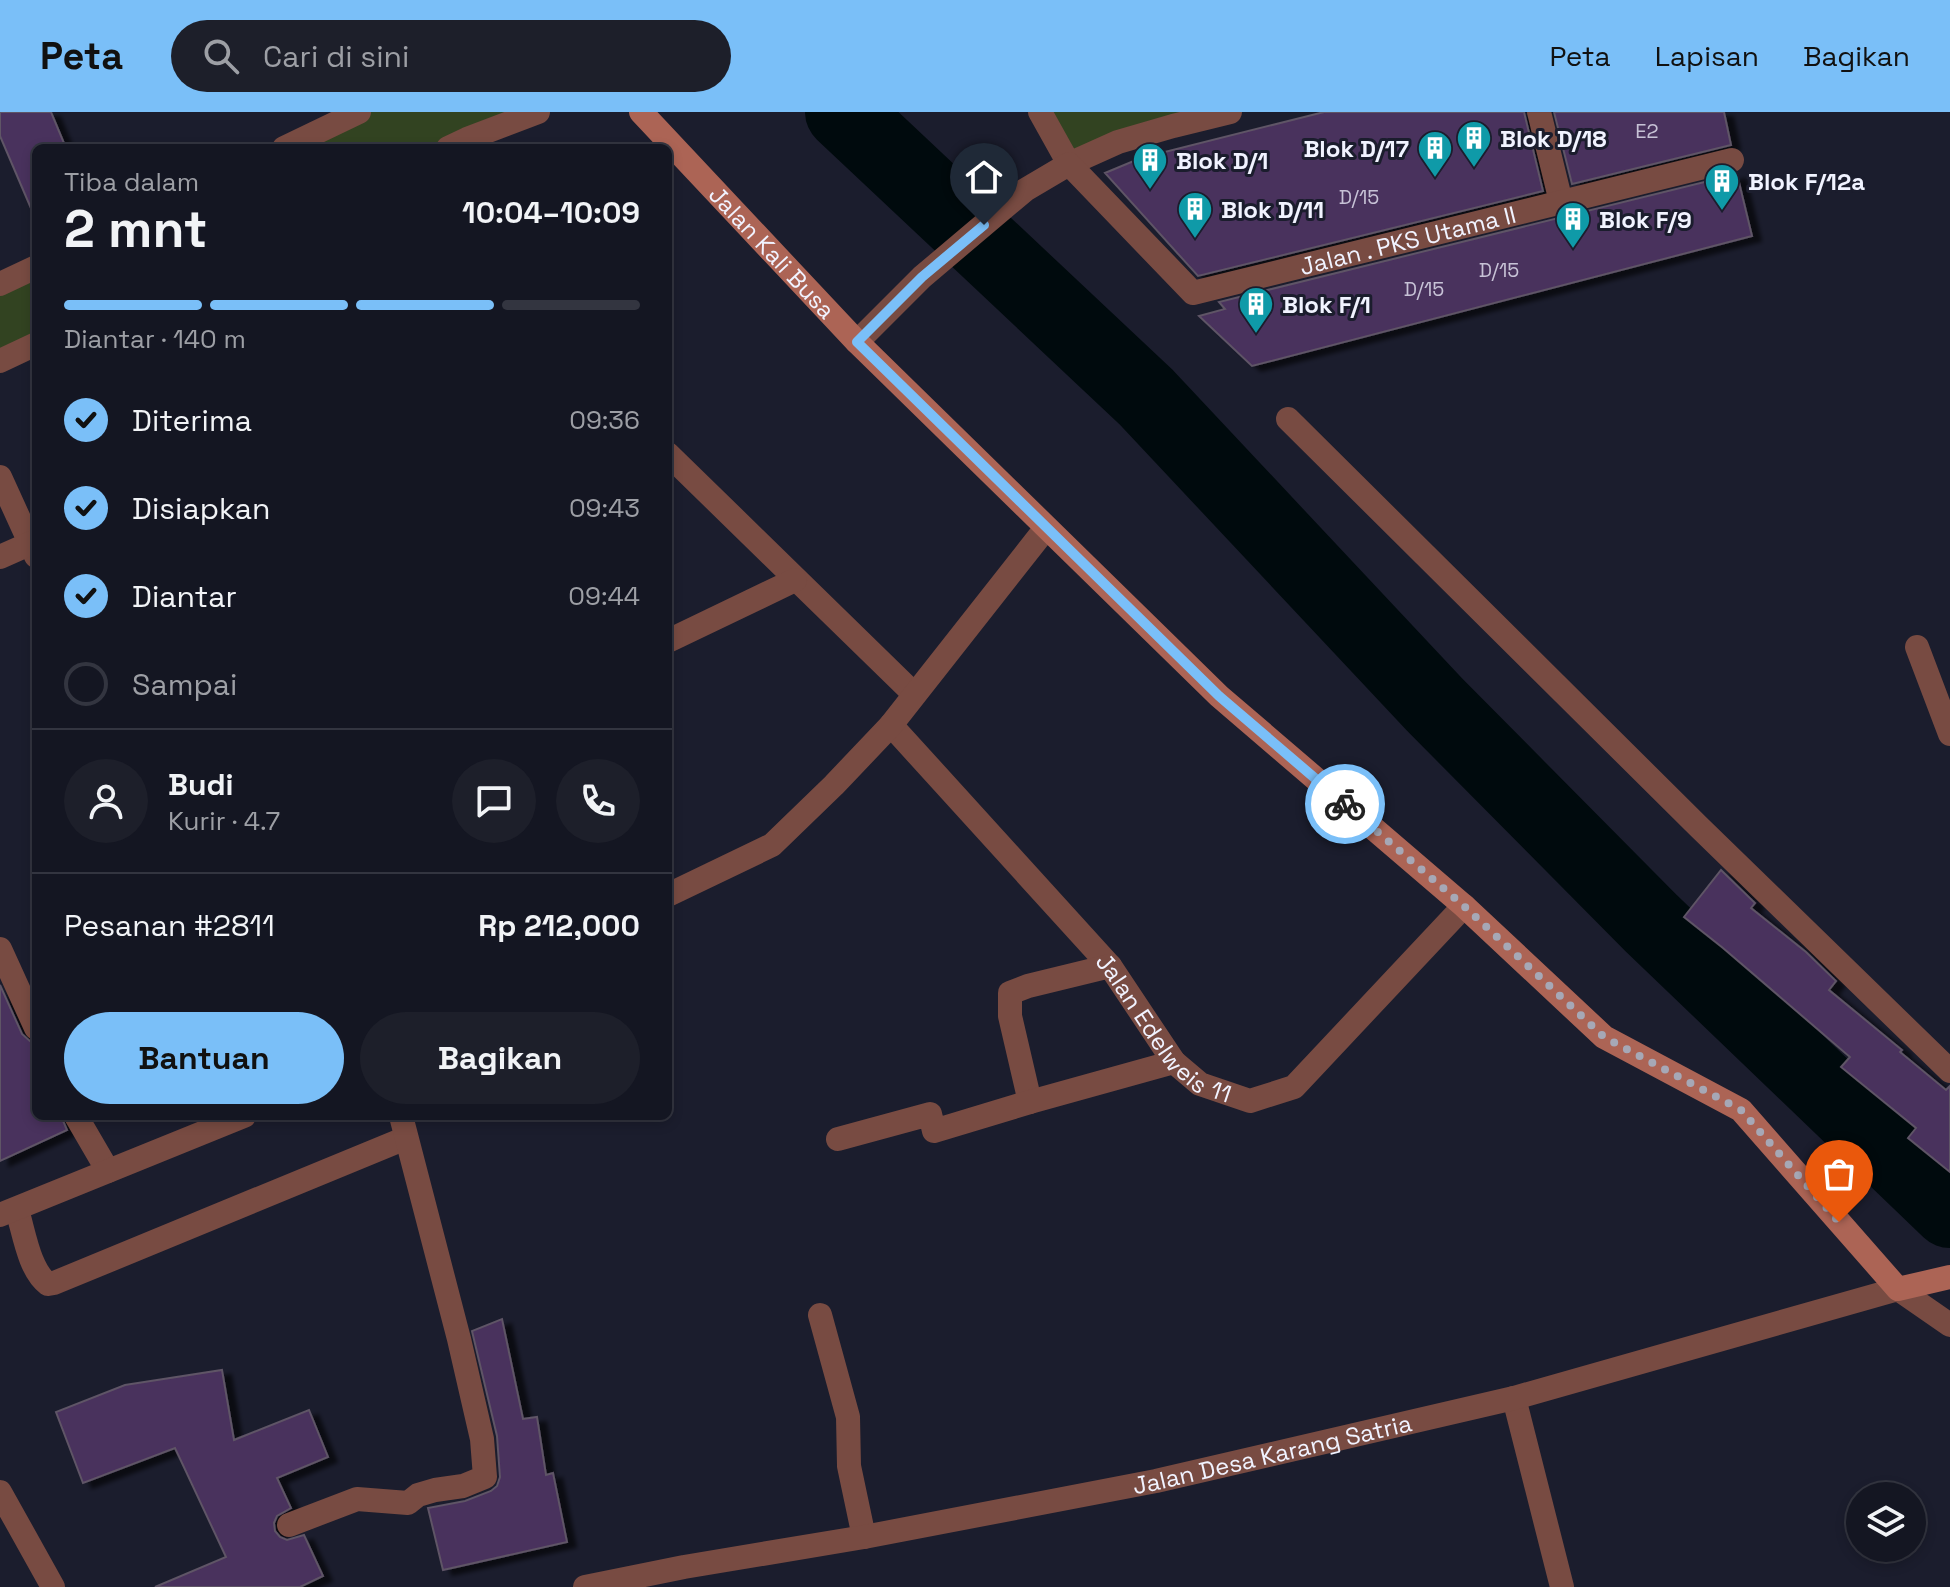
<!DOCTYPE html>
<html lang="id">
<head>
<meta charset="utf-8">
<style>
	:root { --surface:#141622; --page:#1d1f2a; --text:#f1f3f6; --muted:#9d9fa5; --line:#333540; --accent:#7abff8 }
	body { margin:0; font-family:"Space Grotesk",sans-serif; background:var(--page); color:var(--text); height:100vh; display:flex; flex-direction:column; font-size:30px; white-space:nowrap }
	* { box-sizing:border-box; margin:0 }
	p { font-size:26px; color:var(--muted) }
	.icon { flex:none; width:44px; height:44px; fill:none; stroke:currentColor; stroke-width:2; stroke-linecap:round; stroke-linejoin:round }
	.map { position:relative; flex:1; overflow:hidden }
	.sheet { position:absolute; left:32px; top:32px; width:640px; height:976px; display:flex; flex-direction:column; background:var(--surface); border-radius:12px; box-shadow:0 4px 12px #0003,0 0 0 2px var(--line) }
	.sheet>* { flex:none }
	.controls { position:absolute; left:1846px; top:1370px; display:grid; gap:16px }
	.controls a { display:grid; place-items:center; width:80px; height:80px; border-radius:50%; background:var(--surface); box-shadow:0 4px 12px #0003,0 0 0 2px var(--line); font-size:40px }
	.pin { position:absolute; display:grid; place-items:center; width:68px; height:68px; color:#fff; margin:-82px -34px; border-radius:50% 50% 50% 0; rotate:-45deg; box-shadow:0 0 8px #0007 }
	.pin .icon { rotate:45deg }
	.courier { position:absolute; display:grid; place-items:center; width:80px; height:80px; margin:-40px; border:6px solid #7abff8; border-radius:50%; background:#fff; color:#222; box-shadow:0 2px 10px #0007 }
	.head em { font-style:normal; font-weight:700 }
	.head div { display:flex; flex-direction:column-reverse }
	.head { display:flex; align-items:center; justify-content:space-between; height:136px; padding:0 32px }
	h1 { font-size:52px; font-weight:700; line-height:60px }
	.bar { display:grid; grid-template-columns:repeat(4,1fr); gap:12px 8px; align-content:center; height:96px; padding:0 32px }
	.bar i { height:10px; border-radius:6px; background:var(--line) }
	.bar .current { background:var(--accent) }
	.bar p { grid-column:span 4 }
	.line { display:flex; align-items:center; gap:20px; padding:0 32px; border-top:2px solid var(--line) }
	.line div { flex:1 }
	.round { display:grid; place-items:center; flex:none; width:84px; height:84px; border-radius:42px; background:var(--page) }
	ol { padding:0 32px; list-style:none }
	li { display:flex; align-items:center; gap:24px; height:88px }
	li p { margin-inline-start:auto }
	li .icon { padding:8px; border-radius:50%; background:var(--accent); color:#111; stroke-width:4 }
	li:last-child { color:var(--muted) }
	li i { width:44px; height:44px; border:4px solid var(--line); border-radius:50% }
	.primary-button { display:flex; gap:16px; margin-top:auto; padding:16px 32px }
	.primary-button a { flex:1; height:92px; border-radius:48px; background:var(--accent); color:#111; font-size:32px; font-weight:700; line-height:92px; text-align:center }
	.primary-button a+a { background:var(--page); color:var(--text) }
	header { display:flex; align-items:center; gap:48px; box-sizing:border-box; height:112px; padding:0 40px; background:var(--accent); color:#111 }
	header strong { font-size:38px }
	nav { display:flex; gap:44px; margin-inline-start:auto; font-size:28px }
	.search { width:560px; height:72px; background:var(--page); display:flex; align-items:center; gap:20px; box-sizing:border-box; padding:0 28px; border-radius:44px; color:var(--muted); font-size:30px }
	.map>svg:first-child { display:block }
</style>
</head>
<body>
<header>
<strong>Peta</strong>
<div class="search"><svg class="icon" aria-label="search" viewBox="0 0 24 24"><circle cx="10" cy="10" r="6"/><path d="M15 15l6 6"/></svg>Cari di sini</div>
<nav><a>Peta</a><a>Lapisan</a><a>Bagikan</a></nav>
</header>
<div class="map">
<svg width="1950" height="1475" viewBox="0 0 1950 1475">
	<defs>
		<filter id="shadow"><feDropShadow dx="9" dy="5" stdDeviation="2" flood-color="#0009"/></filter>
	</defs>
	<rect width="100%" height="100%" fill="#1b1d2d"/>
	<path fill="#324321" d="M359,0H538L448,36H284Z
		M1040,0H1204L1069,52Z
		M36,155V232L0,249V172Z"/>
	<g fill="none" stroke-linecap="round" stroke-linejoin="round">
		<path stroke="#000a0d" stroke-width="76" d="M843,0L1146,285L1435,593L1651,811L1950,1098"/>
	</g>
	<path fill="#4a305d" stroke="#5e5466" stroke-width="2" filter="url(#shadow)" d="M0,0H51L66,36H36V108L0,24Z
		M1324,0H1524L1543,79L1198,164L1105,61L1141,46Z
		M1554,0H1724L1731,33L1572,72Z
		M1737,62L1752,124L1252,254L1199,204L1225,197L1219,190Z
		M1721,758L1755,791L1751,796L1806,840L1836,869L1829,878L1902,938L1900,940L1946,978L1950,974V1060L1908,1026L1916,1016L1841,955L1850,945L1723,836L1684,805Z
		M0,873L22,922L31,930L36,940V1004H61L67,1018L0,1049Z
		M502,1207L523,1307L537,1305L546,1363L553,1361L567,1430L443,1458L428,1396L465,1389L491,1379L497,1374L500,1365L497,1324L472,1219Z
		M222,1258L234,1328L309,1298L328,1345L277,1366L291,1396L277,1404L274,1411L275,1419L280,1425L287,1428L304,1423L323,1464L300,1475H155L226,1445L175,1336L83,1371L56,1300L125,1273Z"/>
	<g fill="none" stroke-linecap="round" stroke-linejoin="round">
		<g stroke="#784b42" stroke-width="24">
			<path d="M1040,0L1069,52L1118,30L1173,14L1230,0"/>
			<path d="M1539,0L1561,90"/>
			<path d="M284,36L359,0"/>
			<path d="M448,36L467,27L538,0"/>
			<path d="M0,172L36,155"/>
			<path id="s1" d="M857,230L922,165L1025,78L1069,52L1193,181L1732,48"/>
			<path d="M0,249L36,232"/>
			<path d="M1288,307L1699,715L1950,959"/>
			<path d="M668,342L914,582"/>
			<path d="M0,365L36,444"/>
			<path d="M0,445L36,429"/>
			<path d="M668,529L795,468"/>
			<path d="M1917,535L1950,622"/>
			<path id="s2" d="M891,613L1110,854L1174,950L1200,972L1250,989L1294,975L1464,794"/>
			<path d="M668,783L772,733L834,673L891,613L1046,416"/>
			<path d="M0,837L36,916"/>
			<path d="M1030,990L1010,904V881L1028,874L1110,854"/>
			<path d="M76,1004L108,1059"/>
			<path d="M838,1027L930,1002L934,1019L1030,990L1174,950"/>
			<path d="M17,1098C24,1120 29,1158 48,1172L54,1171L406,1026"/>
			<path d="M0,1103L244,1004"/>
			<path d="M820,1203L848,1305L849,1354L864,1425"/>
			<path d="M1514,1286L1562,1475"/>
			<path d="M0,1380L53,1475"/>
			<path d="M289,1413L357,1387L408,1391L418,1383L435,1378L463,1374L485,1365L482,1327L459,1227L401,1004"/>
			<path id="s3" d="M585,1475L684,1455L864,1425L1156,1369L1514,1286L1898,1177L1950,1213"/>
		</g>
		<path stroke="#ac6455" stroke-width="24" id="s4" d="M641,0L857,230L1219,584L1464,794L1604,925L1741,998L1898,1177L1950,1165"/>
	</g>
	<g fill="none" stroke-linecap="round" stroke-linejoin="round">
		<path stroke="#a6a8b6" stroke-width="8" stroke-dasharray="0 14.4" d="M1345,692L1464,794L1604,925L1741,998L1839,1110"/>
		<path stroke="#7abff8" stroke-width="10" d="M984,113L922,165L857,230L1219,584L1345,692"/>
	</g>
	<defs>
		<g id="building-pin" transform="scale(1.8)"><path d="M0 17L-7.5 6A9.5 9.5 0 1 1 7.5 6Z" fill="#0f9aa8" stroke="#1b1d2d"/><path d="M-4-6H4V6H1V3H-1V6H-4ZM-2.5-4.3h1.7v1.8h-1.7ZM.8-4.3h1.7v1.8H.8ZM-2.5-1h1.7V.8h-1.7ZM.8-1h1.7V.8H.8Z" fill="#fff"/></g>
	</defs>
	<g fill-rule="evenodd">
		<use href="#building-pin" x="1474" y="26"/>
		<use href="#building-pin" x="1435" y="36"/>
		<use href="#building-pin" x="1150" y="48"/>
		<use href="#building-pin" x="1722" y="69"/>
		<use href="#building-pin" x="1195" y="97"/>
		<use href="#building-pin" x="1573" y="107"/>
		<use href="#building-pin" x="1256" y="192"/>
	</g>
	<g text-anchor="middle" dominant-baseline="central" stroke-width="6" stroke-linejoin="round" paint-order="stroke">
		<g font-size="20" fill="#c7c2d6">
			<text x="1647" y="19">E2</text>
			<text x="1359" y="85">D/15</text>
			<text x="1499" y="158">D/15</text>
			<text x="1424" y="177">D/15</text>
		</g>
		<g font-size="24" font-weight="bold" fill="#f1f3ff" stroke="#1b1d2d" text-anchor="start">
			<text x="1500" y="26">Blok D/18</text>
			<text x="1409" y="36" text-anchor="end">Blok D/17</text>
			<text x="1176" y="48">Blok D/1</text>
			<text x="1748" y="69">Blok F/12a</text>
			<text x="1221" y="97">Blok D/11</text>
			<text x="1599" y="107">Blok F/9</text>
			<text x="1282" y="192">Blok F/1</text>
		</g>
		<g font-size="24" fill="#f1f3ff" stroke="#1b1d2d">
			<text stroke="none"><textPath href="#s1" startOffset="678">Jalan . PKS Utama II</textPath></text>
			<text stroke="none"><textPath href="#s4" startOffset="192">Jalan Kali Busa</textPath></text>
			<text stroke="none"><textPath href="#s2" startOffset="410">Jalan Edelweis 11</textPath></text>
			<text stroke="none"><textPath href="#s3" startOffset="700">Jalan Desa Karang Satria</textPath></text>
		</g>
	</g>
</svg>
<div class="controls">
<a><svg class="icon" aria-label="layers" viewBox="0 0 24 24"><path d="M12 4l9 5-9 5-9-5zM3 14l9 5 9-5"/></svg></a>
</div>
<div class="pin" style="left:1839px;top:1110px;background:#ea580c"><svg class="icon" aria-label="bag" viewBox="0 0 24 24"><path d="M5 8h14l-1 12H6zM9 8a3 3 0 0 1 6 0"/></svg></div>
<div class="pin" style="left:984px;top:113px;background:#1f2937"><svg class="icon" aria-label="home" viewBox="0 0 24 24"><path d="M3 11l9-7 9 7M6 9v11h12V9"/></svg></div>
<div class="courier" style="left:1345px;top:692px"><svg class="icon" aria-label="bike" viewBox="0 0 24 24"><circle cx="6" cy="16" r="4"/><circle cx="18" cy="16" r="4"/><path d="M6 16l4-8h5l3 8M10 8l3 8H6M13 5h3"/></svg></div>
<section class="sheet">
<div class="head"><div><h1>2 mnt</h1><p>Tiba dalam</p></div><em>10:04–10:09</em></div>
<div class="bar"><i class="current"></i><i class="current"></i><i class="current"></i><i></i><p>Diantar · 140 m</p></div>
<ol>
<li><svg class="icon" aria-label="check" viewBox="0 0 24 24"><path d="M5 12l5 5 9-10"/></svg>Diterima<p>09:36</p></li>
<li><svg class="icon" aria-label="check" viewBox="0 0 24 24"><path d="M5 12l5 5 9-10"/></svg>Disiapkan<p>09:43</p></li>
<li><svg class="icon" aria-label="check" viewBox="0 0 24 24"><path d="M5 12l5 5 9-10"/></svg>Diantar<p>09:44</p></li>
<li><i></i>Sampai</li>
</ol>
<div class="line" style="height:144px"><a class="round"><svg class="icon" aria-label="person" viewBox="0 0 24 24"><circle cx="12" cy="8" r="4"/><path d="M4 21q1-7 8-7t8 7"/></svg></a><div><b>Budi</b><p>Kurir · 4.7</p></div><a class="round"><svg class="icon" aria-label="chat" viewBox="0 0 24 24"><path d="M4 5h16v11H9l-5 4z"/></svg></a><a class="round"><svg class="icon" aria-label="phone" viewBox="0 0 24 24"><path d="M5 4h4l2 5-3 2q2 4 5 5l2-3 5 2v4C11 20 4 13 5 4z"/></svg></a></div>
<div class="line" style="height:104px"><div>Pesanan #2811</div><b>Rp 212,000</b></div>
<div class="primary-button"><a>Bantuan</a><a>Bagikan</a></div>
</section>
</div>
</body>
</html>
